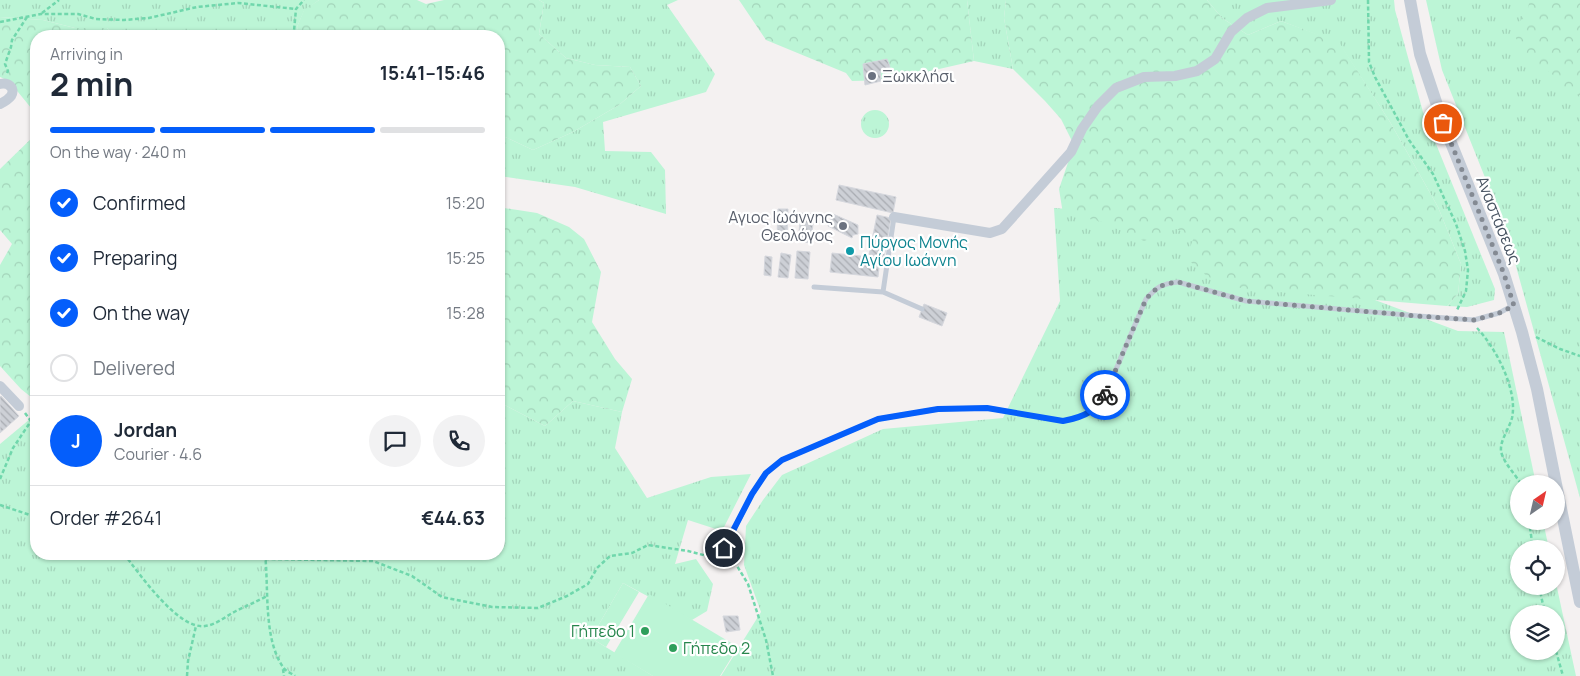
<!DOCTYPE html>
<html lang="en">
<head>
<meta charset="utf-8">
<style>
	:root { --surface:#fff; --page:#f2f2f3; --text:#1f2937; --muted:#747a83; --line:#e0e1e3; --accent:#045efb }
	body { margin:0; font-family:Manrope,sans-serif; background:var(--page); color:var(--text); height:100vh; display:flex; flex-direction:column; font-size:19px; white-space:nowrap }
	* { box-sizing:border-box; margin:0 }
	p { font-size:16px; color:var(--muted) }
	.icon { flex:none; width:28px; height:28px; fill:none; stroke:currentColor; stroke-width:2; stroke-linecap:round; stroke-linejoin:round }
	.map { position:relative; flex:1; overflow:hidden }
	.details { position:absolute; left:30px; top:30px; width:475px; height:530px; display:flex; flex-direction:column; background:var(--surface); border-radius:20px; box-shadow:0 1px 4px #0004 }
	.details>* { flex:none }
	.needle { width:32px; rotate:34deg }
	.tools { position:absolute; left:1510px; top:475px; display:grid; gap:10px }
	.tools a { display:grid; place-items:center; width:55px; height:55px; border-radius:50%; background:var(--surface); box-shadow:0 1px 4px #0004; font-size:25px }
	.pin { position:absolute; display:grid; place-items:center; width:42px; height:42px; color:#fff; margin:-21px; border:2px solid #fff; border-radius:50%; box-shadow:0 1px 5px #0007 }
	.courier { position:absolute; display:grid; place-items:center; width:50px; height:50px; margin:-25px; border:4px solid #045efb; border-radius:50%; background:#fff; color:#222; box-shadow:0 1px 6px #0007 }
	.head em { font-style:normal; font-weight:700 }
	.head div { display:flex; flex-direction:column-reverse }
	.head { display:flex; align-items:center; justify-content:space-between; height:85px; padding:0 20px }
	h1 { font-size:32px; font-weight:700; line-height:38px }
	.bar { display:grid; grid-template-columns:repeat(4,1fr); gap:8px 5px; align-content:center; height:60px; padding:0 20px }
	.bar i { height:6px; border-radius:4px; background:var(--line) }
	.bar .active { background:var(--accent) }
	.bar p { grid-column:span 4 }
	.line { display:flex; align-items:center; gap:12px; padding:0 20px; border-top:1px solid var(--line) }
	.line div { flex:1 }
	.round { display:grid; place-items:center; flex:none; width:52px; height:52px; border-radius:26px; background:var(--page) }
	ol { padding:0 20px; list-style:none }
	li { display:flex; align-items:center; gap:15px; height:55px }
	li p { margin-inline-start:auto }
	li .icon { padding:5px; border-radius:50%; background:var(--accent); color:#fff; stroke-width:4 }
	li:last-child { color:var(--muted) }
	li i { width:28px; height:28px; border:2px solid var(--line); border-radius:50% }
	.map>svg:first-child { display:block }
</style>
</head>
<body>
<div class="map">
<svg width="1580" height="676" viewBox="0 0 1580 676">
	<defs>
		<pattern id="grass-tufts" width="24" height="20" patternUnits="userSpaceOnUse" patternTransform="scale(1.25)"><rect width="24" height="20" fill="#bcf5d6"/><path d="M3 7l-1-3M5 7V3M7 7l1-3M15 17l-1-3M17 17v-4M19 17l1-3" fill="none" stroke="#a3d4ba"/></pattern>
		<pattern id="forest-crowns" width="20" height="18" patternUnits="userSpaceOnUse" patternTransform="scale(1.25)"><rect width="20" height="18" fill="#bcf5d6"/><path d="M2 6a3 3 0 1 1 6 0M12 15a3 3 0 1 1 6 0" fill="none" stroke="#a3d4ba"/></pattern>
		<pattern id="building-back-hatch" width="6" height="6" patternUnits="userSpaceOnUse" patternTransform="scale(1.25)"><rect width="6" height="6" fill="#cdd0d6"/><path d="M-1 5l2 2M0 0l6 6M5-1l2 2" fill="none" stroke="#a8abb1"/></pattern>
	</defs>
	<rect width="100%" height="100%" fill="#f4f1f1"/>
	<path fill="url(#grass-tufts)" fill-rule="evenodd" d="M0,0H319L304,11L297,27L300,36H116L107,28H75L43,20L0,17Z
		M539,0H678L667,5L715,74L706,92L603,122L605,151L651,152L665,170L666,214L575,187L499,176V134L533,150L573,132L619,105L641,86L630,67L595,65L566,58L539,34L544,3Z
		M967,0H1006L1004,18L1013,69L974,61Z
		M1207,0H1394L1395,10L1423,112L1495,289L1494,300L1467,307L1447,306L1458,294L1461,264L1438,207L1390,122L1339,43L1281,21L1248,35L1222,18Z
		M1426,0H1580V498L1506,230L1442,70Z
		M861 124a14 14 0 1 1 28 0a14 14 0 1 1-28 0Z
		M1054,208L1145,214L1458,331L1504,332L1536,484H1519V521H1543L1549,549H1519V586H1556V583L1576,676H721L761,612L744,565L746,526L763,500L782,475L883,429L1003,418L1060,301ZM1519,614H1556V651H1519Z
		M573,401L622,412L615,448L647,498L711,477L751,474L722,531L688,520L675,564L696,559L713,584L707,611L692,620L623,583L591,638L653,676H0V444L36,414V554H499V402L545,426Z"/>
	<path fill="url(#forest-crowns)" d="M319,0H417L426,4L444,0H539L544,3L539,34L566,58L595,65L630,67L641,86L619,105L573,132L533,150L499,134V36H300L297,27L304,10Z
		M739,0H967L974,61L891,80L852,81L846,73L766,40Z
		M1006,0H1207L1222,18L1248,35L1281,21L1339,42L1390,122L1438,207L1461,264L1458,294L1447,306L1244,289L1208,277L1186,258L1194,237L1176,229L1144,241L1100,221L1063,214L1059,189L1074,145L1061,119L1045,101L1013,69L1004,18Z
		M1530,0H1580V96L1563,86L1551,73L1518,56L1515,29L1527,11Z
		M0,17L43,20L75,28H107L116,36H36V114L9,81L0,77Z
		M36,134V401L21,389L0,366V265L12,244L0,230V169Z
		M499,200L504,208L537,213L569,227L584,239L601,272L592,322L615,359L632,379L622,412L573,401L545,426L499,402Z"/>
	<path fill="#bcf5d6" d="M623,583L639,592L606,647L591,638Z
		M649,594L738,647L720,676H653L614,653Z"/>
	<path fill="url(#building-back-hatch)" stroke="#d5d7dd" d="M887,59L890,67L887,72L880,71L881,81L865,85L863,64Z
		M839,185L896,197L893,213L836,200Z
		M778,209H788L787,237L777,236Z
		M801,213L814,214L811,243L798,241Z
		M833,214L858,225V234L853,235L852,238L828,226Z
		M877,215L891,218L884,258L869,255Z
		M797,251L810,252L808,279L795,278Z
		M781,253L791,255L788,278L778,277Z
		M832,253L880,258L878,277L830,272Z
		M765,256L772,257L771,276L764,275Z
		M924,304L947,313L942,326L919,317Z
		M1,396L19,416L0,433V397Z
		M723,616H738L740,630L726,632Z"/>
	<g fill="none" stroke-linecap="round" stroke-linejoin="round">
		<path stroke="#70d7ac" stroke-width="2.5" stroke-dasharray="4 2.5" stroke-linecap="butt" d="M1368,0L1369,62L1375,77L1409,140L1433,174L1456,224L1465,251L1468,270L1466,291L1457,310
			M42,13L59,0
			M0,22L41,14H78L96,19L124,20L149,18L197,7L238,3L296,9
			M295,36L294,31L296,9L304,0
			M7,73L8,71L5,64L11,47L12,40L27,17
			M1477,328C1496,348 1518,390 1512,418C1509,429 1500,440 1501,451C1503,462 1515,474 1521,484
			M1536,337L1560,349L1580,356
			M25,413L36,428
			M0,479L13,448L31,421
			M0,505L36,517
			M1529,521L1533,549
			M124,554C139,573 178,630 205,626C216,625 226,616 236,611C246,606 256,602 267,596
			M265,554C269,588 263,638 283,667C285,671 291,673 295,676
			M265,559L373,561L412,576L442,597L492,607L538,608L567,596L588,584L597,568L610,556L632,553L648,545L688,551L711,557
			M728,560L734,561L748,584L766,640L773,676
			M1539,586L1545,614
			M1556,651L1563,676
			M283,669L284,676
			M187,676L188,661L196,626"/>
		<path stroke="#c4ccd7" stroke-width="5" d="M894,217L883,292L922,309
			M814,287L883,292
			M719,559L752,494L766,473L782,460L878,419L938,409L987,408L1063,421C1079,419 1089,413 1102,402L1146,299C1157,287 1161,284 1178,282L1246,301L1418,316L1474,320L1499,313L1512,306"/>
		<path stroke="#c4ccd7" stroke-width="10" d="M0,84C8,82 16,88 11,96C8,100 4,102 0,104
			M894,217L990,233L1002,229L1071,152L1082,129L1098,106L1116,88L1144,77L1175,76L1197,71L1215,59L1231,32L1247,18L1267,8L1331,0
			M0,386L19,406"/>
		<path stroke="#c4ccd7" stroke-width="12" d="M1410,0L1420,54L1443,123L1504,274L1522,332L1537,389L1556,484
			M1556,484L1580,602"/>
	</g>
	<g fill="none" stroke-linecap="round" stroke-linejoin="round">
		<path stroke="#848a93" stroke-width="5" stroke-dasharray="0 9" d="M1105,395L1146,299C1157,287 1161,284 1178,282L1246,301L1418,316L1474,320L1499,313L1514,306L1504,274L1443,123"/>
		<path stroke="#045efb" stroke-width="6" d="M724,548L752,494L766,473L782,460L878,419L938,409L987,408L1063,421C1080,418 1098,412 1105,395"/>
	</g>
	<g fill="#6b7280" stroke="#fff" stroke-width="2">
		<circle cx="872" cy="76" r="5"/>
		<circle cx="843" cy="226" r="5"/>
	</g>
	<circle fill="#0f9aa8" stroke="#fff" stroke-width="2" cx="850" cy="251" r="5"/>
	<g fill="#2e9e5b" stroke="#fff" stroke-width="2">
		<circle cx="645" cy="631" r="5"/>
		<circle cx="673" cy="648" r="5"/>
	</g>
	<g text-anchor="middle" dominant-baseline="central" stroke-width="4.5" stroke-linejoin="round" paint-order="stroke">
		<g font-size="16" fill="#5b616d" stroke="#fff" text-anchor="start">
			<text x="882" y="76">Ξωκκλήσι</text>
			<text x="833" y="217" text-anchor="end">Αγιος Ιωάννης<tspan x="833" dy="18">Θεολόγος</tspan></text>
		</g>
		<g font-size="16" fill="#475361" stroke="#fff">
			<text transform="translate(1499 220) rotate(68)">Αναστάσεως</text>
		</g>
		<g font-size="16" fill="#0d838f" stroke="#fff" text-anchor="start">
			<text x="860" y="242">Πύργος Μονής<tspan x="860" dy="18">Αγίου Ιωάννη</tspan></text>
		</g>
		<g font-size="16" fill="#27864d" stroke="#fff" text-anchor="end">
			<text x="635" y="631">Γήπεδο 1</text>
			<text x="683" y="648" text-anchor="start">Γήπεδο 2</text>
		</g>
	</g>
</svg>
<div class="tools">
<a><svg class="needle" viewBox="-14 -14 28 28"><path d="M0-13l5 13h-10z" fill="#e53935"/><path d="M0 13l5-13h-10z" fill="#747a83"/></svg></a>
<a><svg class="icon" aria-label="locate" viewBox="0 0 24 24"><circle cx="12" cy="12" r="6"/><path d="M12 2v4M12 18v4M2 12h4M18 12h4"/></svg></a>
<a><svg class="icon" aria-label="layers" viewBox="0 0 24 24"><path d="M12 4l9 5-9 5-9-5zM3 14l9 5 9-5"/></svg></a>
</div>
<div class="pin" style="left:1443px;top:123px;background:#ea580c"><svg class="icon" aria-label="bag" viewBox="0 0 24 24"><path d="M5 8h14l-1 12H6zM9 8a3 3 0 0 1 6 0"/></svg></div>
<div class="pin" style="left:724px;top:548px;background:#1f2937"><svg class="icon" aria-label="home" viewBox="0 0 24 24"><path d="M3 11l9-7 9 7M6 9v11h12V9"/></svg></div>
<div class="courier" style="left:1105px;top:395px"><svg class="icon" aria-label="bike" viewBox="0 0 24 24"><circle cx="6" cy="16" r="4"/><circle cx="18" cy="16" r="4"/><path d="M6 16l4-8h5l3 8M10 8l3 8H6M13 5h3"/></svg></div>
<section class="details">
<div class="head"><div><h1>2 min</h1><p>Arriving in</p></div><em>15:41–15:46</em></div>
<div class="bar"><i class="active"></i><i class="active"></i><i class="active"></i><i></i><p>On the way · 240 m</p></div>
<ol>
<li><svg class="icon" aria-label="check" viewBox="0 0 24 24"><path d="M5 12l5 5 9-10"/></svg>Confirmed<p>15:20</p></li>
<li><svg class="icon" aria-label="check" viewBox="0 0 24 24"><path d="M5 12l5 5 9-10"/></svg>Preparing<p>15:25</p></li>
<li><svg class="icon" aria-label="check" viewBox="0 0 24 24"><path d="M5 12l5 5 9-10"/></svg>On the way<p>15:28</p></li>
<li><i></i>Delivered</li>
</ol>
<div class="line" style="height:90px"><b class="round" style="background:var(--accent);color:#fff">J</b><div><b>Jordan</b><p>Courier · 4.6</p></div><a class="round"><svg class="icon" aria-label="chat" viewBox="0 0 24 24"><path d="M4 5h16v11H9l-5 4z"/></svg></a><a class="round"><svg class="icon" aria-label="phone" viewBox="0 0 24 24"><path d="M5 4h4l2 5-3 2q2 4 5 5l2-3 5 2v4C11 20 4 13 5 4z"/></svg></a></div>
<div class="line" style="height:65px"><div>Order #2641</div><b>€44.63</b></div>
</section>
</div>
</body>
</html>
